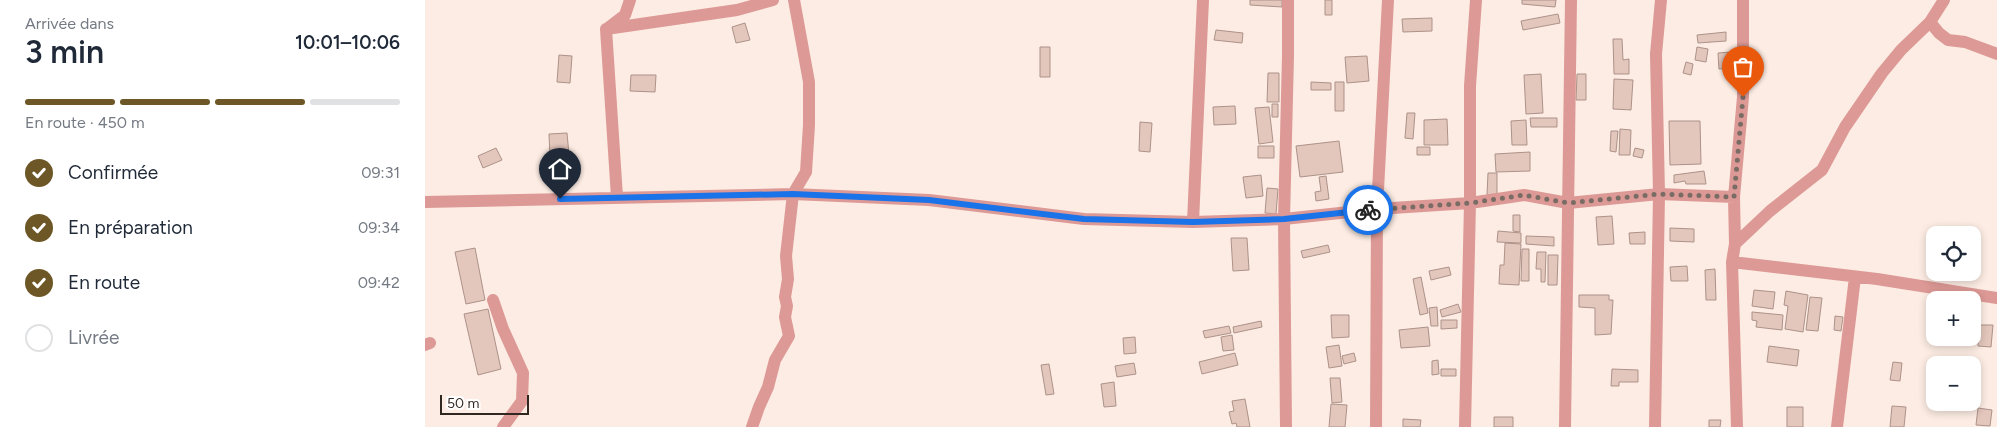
<!DOCTYPE html>
<html lang="fr">
<head>
<meta charset="utf-8">
<style>
	:root { --surface:#fff; --page:#f2f2f3; --text:#1f2937; --muted:#747a83; --line:#e0e1e3; --accent:#6d5726 }
	body { margin:0; font-family:Figtree,sans-serif; background:var(--page); color:var(--text); height:100vh; display:flex; flex-direction:column; font-size:19px; white-space:nowrap }
	* { box-sizing:border-box; margin:0 }
	p { font-size:16px; color:var(--muted) }
	.icon { flex:none; width:28px; height:28px; fill:none; stroke:currentColor; stroke-width:2; stroke-linecap:round; stroke-linejoin:round }
	.map { position:relative; flex:1; overflow:hidden }
	.drawer { display:flex; flex-direction:column; background:var(--surface); width:425px }
	.drawer>* { flex:none }
	.fabs { position:absolute; left:1501px; top:226px; display:grid; gap:10px }
	.fabs a { display:grid; place-items:center; width:55px; height:55px; border-radius:10px; background:var(--surface); box-shadow:0 2px 8px #0003; font-size:25px }
	.scale { position:absolute; left:15px; bottom:12px; width:89px; box-sizing:border-box; padding-left:5px; border:2px solid #312721; border-top:0; font-size:14px; line-height:18px; white-space:nowrap; color:#312721; -webkit-text-stroke:4px #fff; paint-order:stroke }
	.pin { position:absolute; display:grid; place-items:center; width:42px; height:42px; color:#fff; margin:-51px -21px; border-radius:50% 50% 50% 0; rotate:-45deg; box-shadow:0 0 5px #0007 }
	.pin .icon { rotate:45deg }
	.courier { position:absolute; display:grid; place-items:center; width:50px; height:50px; margin:-25px; border:4px solid #1a73e8; border-radius:50%; background:#fff; color:#222; box-shadow:0 1px 6px #0007 }
	.headline em { font-style:normal; font-weight:600 }
	.headline div { display:flex; flex-direction:column-reverse }
	.headline { display:flex; align-items:center; justify-content:space-between; height:85px; padding:0 25px }
	h1 { font-size:32px; font-weight:600; line-height:38px }
	.bar { display:grid; grid-template-columns:repeat(4,1fr); gap:8px 5px; align-content:center; height:60px; padding:0 25px }
	.bar i { height:6px; border-radius:4px; background:var(--line) }
	.bar .on { background:var(--accent) }
	.bar p { grid-column:span 4 }
	ol { padding:0 25px; list-style:none }
	li { display:flex; align-items:center; gap:15px; height:55px }
	li p { margin-inline-start:auto }
	li .icon { padding:5px; border-radius:50%; background:var(--accent); color:#fff; stroke-width:4 }
	li:last-child { color:var(--muted) }
	li i { width:28px; height:28px; border:2px solid var(--line); border-radius:50% }
	main { display:flex; flex:1; min-height:0 }
	.map>svg:first-child { display:block }
</style>
</head>
<body>
<main>
<section class="drawer">
<div class="headline"><div><h1>3 min</h1><p>Arrivée dans</p></div><em>10:01–10:06</em></div>
<div class="bar"><i class="on"></i><i class="on"></i><i class="on"></i><i></i><p>En route · 450 m</p></div>
<ol>
<li><svg class="icon" aria-label="check" viewBox="0 0 24 24"><path d="M5 12l5 5 9-10"/></svg>Confirmée<p>09:31</p></li>
<li><svg class="icon" aria-label="check" viewBox="0 0 24 24"><path d="M5 12l5 5 9-10"/></svg>En préparation<p>09:34</p></li>
<li><svg class="icon" aria-label="check" viewBox="0 0 24 24"><path d="M5 12l5 5 9-10"/></svg>En route<p>09:42</p></li>
<li><i></i>Livrée</li>
</ol>
</section>
<div class="map">
<svg width="1572" height="427" viewBox="0 0 1572 427">
	<rect width="100%" height="100%" fill="#fcece3"/>
	<path fill="#e3c6bc" stroke="#ad9289" d="M825,0H857V7L825,5Z
		M900,0H907V15H900Z
		M1097,0H1131L1130,7L1097,4Z
		M1133,14L1135,23L1098,30L1096,21Z
		M1007,18V31L978,32L977,19Z
		M320,23L325,40L311,43L307,27Z
		M791,30L818,33L817,43L789,40Z
		M1301,32V41L1273,43L1272,35Z
		M1188,39H1197L1198,60L1204,59V74H1189Z
		M615,47H625V77H615Z
		M1272,47L1283,49L1281,62L1270,60Z
		M1307,52L1308,68L1294,69L1293,53Z
		M134,55L147,56L145,83L132,82Z
		M942,56L944,81L922,83L920,57Z
		M1261,62L1268,64L1266,75L1258,73Z
		M843,73H854V102H842Z
		M1116,74L1118,113L1101,114L1099,75Z
		M1152,74H1161V100H1151Z
		M206,75H231L230,92L205,91Z
		M1189,79L1208,80L1206,110L1188,109Z
		M886,82L906,83V90H886Z
		M910,82H919V111H910Z
		M847,104H853V117H847Z
		M810,106L811,124L789,125L788,107Z
		M844,107L848,142L834,144L830,108Z
		M982,113H990L988,139L980,138Z
		M1105,118H1132V127H1106Z
		M1022,119L1023,145H999V120Z
		M1101,120L1102,145H1087L1086,121Z
		M1244,121H1275L1276,164L1245,165Z
		M715,122L727,123L725,152L714,151Z
		M1195,129L1206,130L1205,155H1194Z
		M1186,131H1193L1191,152L1185,151Z
		M142,133L144,155L125,157L124,134Z
		M914,141L918,172L875,177L871,146Z
		M833,146H849V158H833Z
		M992,147H1005V155H992Z
		M71,148L77,160L58,168L53,156Z
		M1210,148L1219,150L1217,158L1208,156Z
		M1105,152V171L1071,172L1070,154Z
		M1279,171L1281,184H1261L1260,181L1249,183V175Z
		M1063,173H1072V195H1062Z
		M836,175L838,196L821,198L818,177Z
		M901,176L904,199L891,201L890,192L896,191L894,177Z
		M842,188L853,189L851,214L840,213Z
		M1088,215H1095V232L1088,231Z
		M1187,216L1189,244L1173,245L1171,217Z
		M1245,228L1269,229V242L1245,241Z
		M1073,231L1096,233V243L1072,242Z
		M1220,232V244H1205L1204,233Z
		M1101,236L1129,237V246L1101,244Z
		M806,238H822L824,270L808,271Z
		M1080,243L1096,244L1094,285L1074,284L1075,265H1079Z
		M903,245L905,252L878,258L876,251Z
		M50,248L60,300L41,304L30,252Z
		M1097,249H1104V281H1096Z
		M1112,252H1121L1120,282H1116V269H1111Z
		M1123,255H1133L1132,285H1123Z
		M1262,266L1263,281H1246L1245,267Z
		M1024,267L1026,275L1006,280L1004,271Z
		M1290,269L1291,300H1281L1280,270Z
		M996,277L1003,313L995,315L988,279Z
		M1329,290L1350,292L1348,309L1327,306Z
		M1361,291L1383,295L1378,332L1360,329L1363,306L1359,305Z
		M1154,295H1184V300H1188L1186,334L1170,335V308L1154,307Z
		M1385,297L1397,298L1393,331L1381,330Z
		M1033,304L1036,312L1017,317L1015,310Z
		M1012,307L1013,326H1006L1004,308Z
		M63,309L76,369L53,375L39,314Z
		M1327,312L1358,315L1357,330L1331,327L1332,321L1327,320Z
		M906,315H924V337L907,338Z
		M1410,316L1418,317L1416,331L1409,330Z
		M1016,320H1032V328L1016,329Z
		M836,321L837,327L809,333L808,327Z
		M1554,325H1568L1566,347L1553,346Z
		M804,326L806,333L780,338L778,331Z
		M1003,327L1005,346L976,348L974,330Z
		M807,335L809,350L798,351L796,337Z
		M710,337L711,353L699,354L698,338Z
		M914,345L917,366L904,368L901,347Z
		M1344,346L1374,350L1372,366L1342,362Z
		M810,353L813,365L777,374L774,362Z
		M929,353L931,361L919,364L917,356Z
		M1013,360L1014,374L1007,375V361Z
		M1468,362L1477,363L1475,381L1465,380Z
		M709,363L711,374L692,377L690,366Z
		M624,364L629,394L621,395L616,365Z
		M1016,369H1031V376H1016Z
		M1187,369L1213,370V382H1194V386H1186Z
		M905,378H915L917,402L907,403Z
		M689,382L691,406L679,407L676,384Z
		M820,399L825,427H812L811,423L807,424L804,412L809,411L807,401Z
		M906,404L922,405L920,427H904Z
		M1467,406L1481,407L1479,427H1465Z
		M1362,407H1378V427H1362Z
		M1553,408L1567,410L1565,426L1551,425Z
		M1069,417H1088V427H1069Z
		M978,419L996,420L995,427H978Z
		M1284,420H1296L1295,427H1284Z"/>
	<g fill="none" stroke-linecap="round" stroke-linejoin="round">
		<path stroke="#dd9995" stroke-width="12" d="M863,0V56L859,219L952,209L1045,203L1099,195L1143,203L1234,194L1309,197
			M1505,22L1514,33L1523,40L1540,42L1572,54
			M183,28L200,15L205,0
			M181,29L312,10L348,0
			M181,29L192,197
			M0,202L368,194L504,200L659,219L768,222L859,219L861,427
			M768,222L778,0
			M1310,244L1345,211L1397,170L1420,127L1457,73L1476,50L1505,22L1519,0
			M1307,262L1452,279L1572,298
			M68,300L78,329L98,373L97,401L78,427
			M0,345L5,343
			M327,427L334,407L343,387L350,360L364,336L360,317L362,306L360,297L363,279L361,256L368,194L381,172L384,125V82L369,0
			M951,427L952,209L963,0
			M1040,427L1045,203V86L1051,0
			M1140,427L1146,0
			M1230,427L1234,194L1231,54L1236,0
			M1312,427L1307,262L1310,244L1309,197L1318,97V0
			M1412,427L1430,277"/>
	</g>
	<g fill="none" stroke-linecap="round" stroke-linejoin="round">
		<path stroke="#786c65" stroke-width="5" stroke-dasharray="0 9" d="M943,210L1045,203L1099,195L1143,203L1234,194L1309,197L1318,97"/>
		<path stroke="#1a73e8" stroke-width="6" d="M135,199L368,194L504,200L659,219L768,222L859,219L943,210"/>
	</g>
</svg>
<div class="fabs">
<a><svg class="icon" aria-label="locate" viewBox="0 0 24 24"><circle cx="12" cy="12" r="6"/><path d="M12 2v4M12 18v4M2 12h4M18 12h4"/></svg></a>
<a>+</a>
<a>−</a>
</div>
<div class="scale">50 m</div>
<div class="pin" style="left:1318px;top:97px;background:#ea580c"><svg class="icon" aria-label="bag" viewBox="0 0 24 24"><path d="M5 8h14l-1 12H6zM9 8a3 3 0 0 1 6 0"/></svg></div>
<div class="pin" style="left:135px;top:199px;background:#1f2937"><svg class="icon" aria-label="home" viewBox="0 0 24 24"><path d="M3 11l9-7 9 7M6 9v11h12V9"/></svg></div>
<div class="courier" style="left:943px;top:210px"><svg class="icon" aria-label="bike" viewBox="0 0 24 24"><circle cx="6" cy="16" r="4"/><circle cx="18" cy="16" r="4"/><path d="M6 16l4-8h5l3 8M10 8l3 8H6M13 5h3"/></svg></div>
</div>
</main>
</body>
</html>
